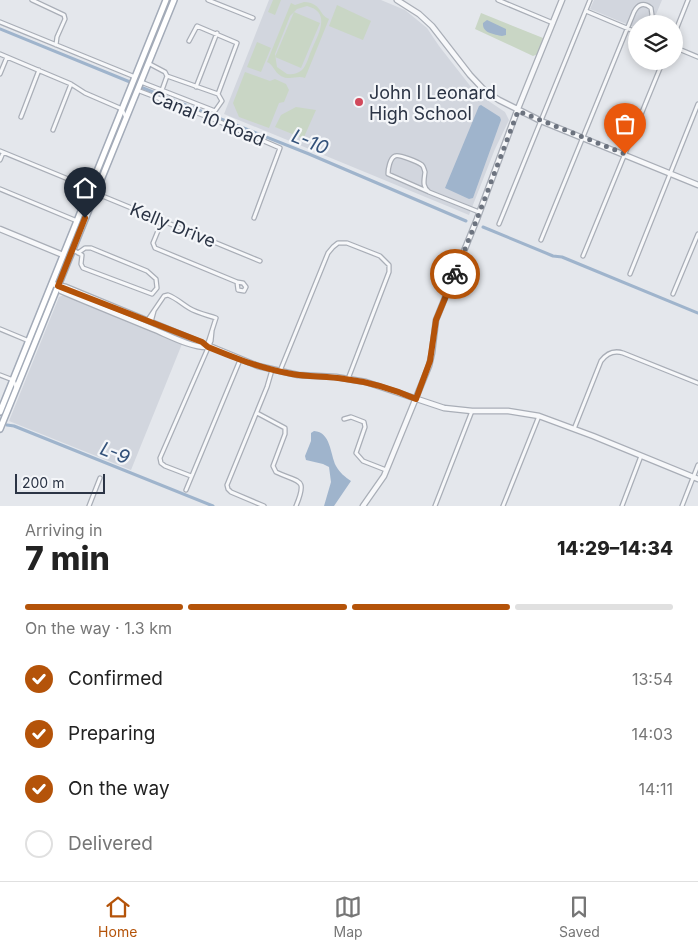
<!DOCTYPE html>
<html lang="en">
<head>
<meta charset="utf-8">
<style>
	:root { --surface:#fff; --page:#f6f6f6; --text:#222; --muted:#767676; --line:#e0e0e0; --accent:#b45309 }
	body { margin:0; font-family:Inter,sans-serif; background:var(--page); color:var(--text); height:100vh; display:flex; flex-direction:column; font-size:19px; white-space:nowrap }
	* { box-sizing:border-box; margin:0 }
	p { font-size:16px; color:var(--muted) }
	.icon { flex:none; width:28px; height:28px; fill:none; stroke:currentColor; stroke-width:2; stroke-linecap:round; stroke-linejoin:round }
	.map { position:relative; height:506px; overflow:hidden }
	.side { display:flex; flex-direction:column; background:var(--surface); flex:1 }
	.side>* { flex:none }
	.tools { position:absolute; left:628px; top:15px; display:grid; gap:10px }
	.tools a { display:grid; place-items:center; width:55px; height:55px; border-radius:50%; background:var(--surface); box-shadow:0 2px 8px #0003; font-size:25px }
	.scale { position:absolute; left:15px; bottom:12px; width:90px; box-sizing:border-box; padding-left:5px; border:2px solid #2b3445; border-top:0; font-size:14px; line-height:18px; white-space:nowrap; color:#2b3445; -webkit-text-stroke:4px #f4f6f9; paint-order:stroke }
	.pin { position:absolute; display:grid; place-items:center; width:42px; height:42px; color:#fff; margin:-51px -21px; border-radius:50% 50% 50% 0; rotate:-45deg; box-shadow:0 0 5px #0007 }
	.pin .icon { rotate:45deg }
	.courier { position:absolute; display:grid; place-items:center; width:50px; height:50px; margin:-25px; border:4px solid #b45309; border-radius:50%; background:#fff; color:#222; box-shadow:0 1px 6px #0007 }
	.overview em { font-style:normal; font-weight:800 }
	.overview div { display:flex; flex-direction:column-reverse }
	.overview { display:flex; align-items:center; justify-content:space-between; height:85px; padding:0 25px }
	h1 { font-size:32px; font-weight:800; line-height:38px }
	.bar { display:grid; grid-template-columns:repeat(4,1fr); gap:8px 5px; align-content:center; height:60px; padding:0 25px }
	.bar i { height:6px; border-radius:4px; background:var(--line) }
	.bar .current { background:var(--accent) }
	.bar p { grid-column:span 4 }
	ol { padding:0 25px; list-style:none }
	li { display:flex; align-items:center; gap:15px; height:55px }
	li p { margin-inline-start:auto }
	li .icon { padding:5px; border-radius:50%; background:var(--accent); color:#fff; stroke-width:4 }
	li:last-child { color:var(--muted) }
	li i { width:28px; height:28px; border:2px solid var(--line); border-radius:50% }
	.tabs { display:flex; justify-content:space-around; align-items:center; height:70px; border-top:1px solid var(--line); background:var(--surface); font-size:14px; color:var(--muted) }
	.tabs a { display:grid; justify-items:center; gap:2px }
	.tabs .current { color:var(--accent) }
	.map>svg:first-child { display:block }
</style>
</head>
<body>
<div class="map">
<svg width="698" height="506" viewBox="0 0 698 506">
	<rect width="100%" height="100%" fill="#e4e7ec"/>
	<path fill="#d2d6de" d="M269,0H381L405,10L427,28L439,46L475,92L505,112L509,120L495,149L469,215L224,114Z
		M594,0H662L652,24H636V28L590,9Z
		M64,295L182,344L131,470L9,421L59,297Z"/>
	<path fill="#c9d6c5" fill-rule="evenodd" d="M273,0H281L275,15L268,12Z
		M304,2C322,3 318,14 329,19L305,78C297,75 290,81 281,76C274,72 273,64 267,62L291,3L295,5ZM307,6C331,12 319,33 312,49C309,55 307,65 302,70C297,74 292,75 287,74L277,67L275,54L290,16L297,9Z
		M337,5L371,21L363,40L329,26Z
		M294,12L320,23L301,68L275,57Z
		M481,13L543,38L538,54L533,56L475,29Z
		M257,42L271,48L261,72L247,67Z
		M245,72L270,81L275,79L286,84L289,90L284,102L279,103L269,128L239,117L233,103Z
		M296,107L316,110L304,137L302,138L275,127L281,115Z"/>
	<path fill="#9fb4cc" d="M487,20L506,29V35L502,36C494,34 482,33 483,23Z
		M481,105L500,117L501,120L473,198L469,199L445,188L479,106Z
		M314,431C331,432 330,454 336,466C340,473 345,477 351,481L334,506H324L331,482L329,467L323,464L306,460L305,456L311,441V433Z"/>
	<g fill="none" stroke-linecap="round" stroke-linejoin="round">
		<path stroke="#9fb4cc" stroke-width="3" d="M0,29L130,82
			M143,88L309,154L466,221
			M483,227L553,256L562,257L698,313
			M7,425L14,426L213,506"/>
		<g stroke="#a9aeb7" stroke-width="5.5">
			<path id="minor" d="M32,0L64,15L65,19L57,37L56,45
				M208,0L253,18
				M498,0L553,23
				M586,11L636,32
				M0,22L135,77
				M674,35L688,0
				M674,47L698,57
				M0,54L71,84L85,93L122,109L126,118
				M148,63L165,72L167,76
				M0,74L7,57
				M167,76L218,94
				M141,82L215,111L222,101L218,94L237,43L197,26L189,41
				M196,87L217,33
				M137,90L213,119L280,148L254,218
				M162,90L167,76
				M21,117L39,70
				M53,130L71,84
				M0,151L90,188
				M0,160L3,153
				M93,183L94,188L100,195L260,261
				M0,189L77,221
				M429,192L388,174C388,169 390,158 395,156C399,154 418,162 422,165C424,167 424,169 425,172C424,181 422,186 429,192L479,212
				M162,221L153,243L155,248L237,282L243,283L246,287L244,291L238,290L237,282
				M499,224L590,0
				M541,240L634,12C638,4 644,2 651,8L652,15L649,24
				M73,250L82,255L81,264L83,268L152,294L157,288L156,279L147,271L91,248H85L78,253
				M583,256L663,61
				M630,274L698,104
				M673,294L698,234
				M147,321L164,296L168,295C176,298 181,303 189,308C197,313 207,315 216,318L208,343
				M151,322L154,311
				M0,329L29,341
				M280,371L328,253L333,247L338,243H347L380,256L389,265V272L348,379
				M0,375L13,380L16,387
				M257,413L285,428V434L273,466L276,472C299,483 308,477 296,506
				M344,419L351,417L364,422L365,427L356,453L363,461L386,470
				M574,429L601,361C607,353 614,350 623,353L698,383
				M191,476L165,466L161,463L160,458L211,341L212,331
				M186,490L240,360
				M89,506L100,478
				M264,506L231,492L228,489L227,485L267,387L272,370
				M435,506L472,411
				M503,506L539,416
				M622,506L641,456
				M682,506L698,465"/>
		</g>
		<g stroke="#a9aeb7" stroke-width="7">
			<path id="tertiary" d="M397,0L419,14L432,26L470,75L486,92L499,100L541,121L698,185
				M0,229L63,255
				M52,284L66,287L258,366L298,375L336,377L366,382L444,408L472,411H508L539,416L593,436L698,479
				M58,286L61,291C91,304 122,316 153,329C168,335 192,348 208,347
				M363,506L384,476L429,366L432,353L436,320L477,219L517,111L562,0"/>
		</g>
		<g stroke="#a3abb8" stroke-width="8">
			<path id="primary" d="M0,412L166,0
				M0,429L174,0"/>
		</g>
		<use href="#minor" stroke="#f7f8fa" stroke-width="3"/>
		<use href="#tertiary" stroke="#f7f8fa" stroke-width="4.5"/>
		<use href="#primary" stroke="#fff" stroke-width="5"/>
	</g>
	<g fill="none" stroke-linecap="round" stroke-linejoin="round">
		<path stroke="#6c737f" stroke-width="5" stroke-dasharray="0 9" d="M455,274L477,219L518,111L625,154"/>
		<path stroke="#b45309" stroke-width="6" d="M85,218L58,286L202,342L208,347C235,358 262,369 292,374C309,377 328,376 345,379C370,382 393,389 416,399L430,361L436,320L455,274"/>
	</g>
	<circle fill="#d1495b" stroke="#f4f6f9" stroke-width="2" cx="359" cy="102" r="5"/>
	<g text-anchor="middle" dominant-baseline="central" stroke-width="4.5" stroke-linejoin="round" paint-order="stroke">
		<g font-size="18" fill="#2b3445" stroke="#f4f6f9" text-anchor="start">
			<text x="369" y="92">John I Leonard<tspan x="369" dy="21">High School</tspan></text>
		</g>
		<g font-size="18" fill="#2b3445" stroke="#f4f6f9">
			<text transform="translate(208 118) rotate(22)">Canal 10 Road</text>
			<text transform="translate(173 225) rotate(22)">Kelly Drive</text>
		</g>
		<g font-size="19" font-style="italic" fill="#34527a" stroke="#f4f6f9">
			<text transform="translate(310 142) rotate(22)">L-10</text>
			<text transform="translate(115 453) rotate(21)">L-9</text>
		</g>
	</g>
</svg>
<div class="tools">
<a><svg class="icon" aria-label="layers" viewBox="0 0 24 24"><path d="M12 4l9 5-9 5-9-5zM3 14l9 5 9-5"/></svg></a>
</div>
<div class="scale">200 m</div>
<div class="pin" style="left:625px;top:154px;background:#ea580c"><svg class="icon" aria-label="bag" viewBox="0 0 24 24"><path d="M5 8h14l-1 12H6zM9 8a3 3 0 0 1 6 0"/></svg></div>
<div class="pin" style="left:85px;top:218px;background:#1f2937"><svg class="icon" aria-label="home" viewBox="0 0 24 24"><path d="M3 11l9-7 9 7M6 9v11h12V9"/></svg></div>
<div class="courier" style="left:455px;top:274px"><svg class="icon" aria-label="bike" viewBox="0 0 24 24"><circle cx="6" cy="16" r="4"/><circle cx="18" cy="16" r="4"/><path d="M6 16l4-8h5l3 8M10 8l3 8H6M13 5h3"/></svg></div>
</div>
<section class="side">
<div class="overview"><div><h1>7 min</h1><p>Arriving in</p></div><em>14:29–14:34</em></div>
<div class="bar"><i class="current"></i><i class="current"></i><i class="current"></i><i></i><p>On the way · 1.3 km</p></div>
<ol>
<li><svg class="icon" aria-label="check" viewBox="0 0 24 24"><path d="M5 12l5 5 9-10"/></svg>Confirmed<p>13:54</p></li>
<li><svg class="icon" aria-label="check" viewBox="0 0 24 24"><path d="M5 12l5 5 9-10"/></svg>Preparing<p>14:03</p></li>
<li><svg class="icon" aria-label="check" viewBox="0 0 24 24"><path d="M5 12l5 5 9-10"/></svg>On the way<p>14:11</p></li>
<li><i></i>Delivered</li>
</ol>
</section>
<nav class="tabs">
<a class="current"><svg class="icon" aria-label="home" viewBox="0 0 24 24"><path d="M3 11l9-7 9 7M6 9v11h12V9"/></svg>Home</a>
<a><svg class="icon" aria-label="map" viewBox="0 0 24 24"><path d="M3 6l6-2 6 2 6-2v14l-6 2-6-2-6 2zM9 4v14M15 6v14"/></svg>Map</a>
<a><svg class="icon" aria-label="saved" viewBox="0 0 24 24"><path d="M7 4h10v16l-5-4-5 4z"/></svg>Saved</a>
</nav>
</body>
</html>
